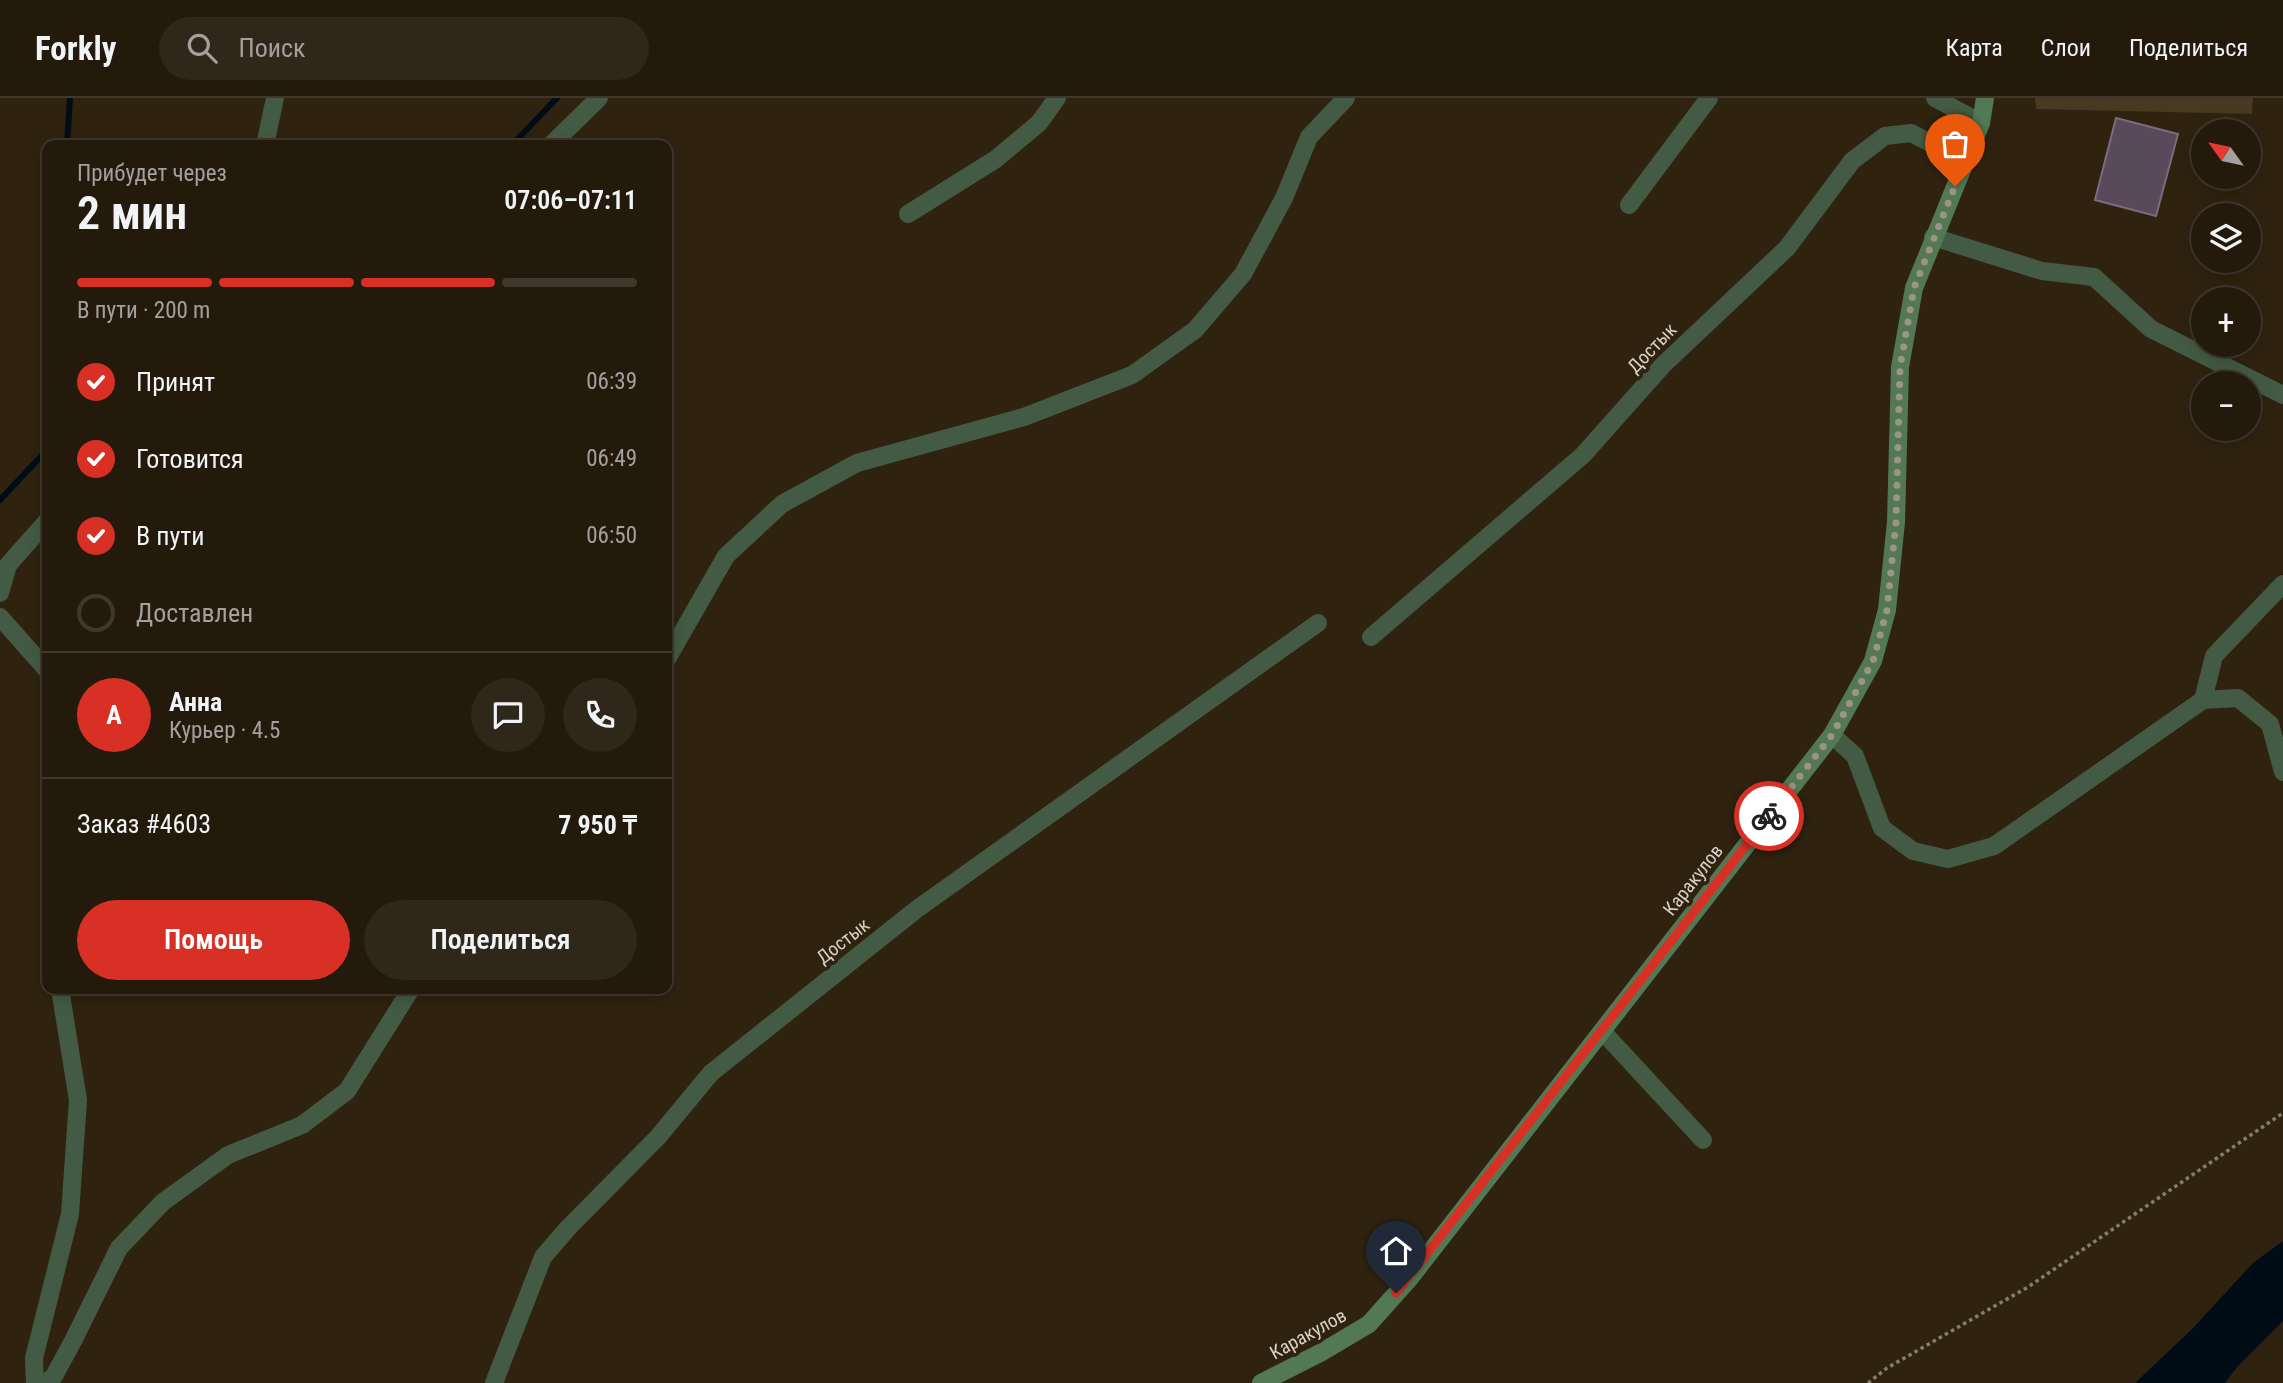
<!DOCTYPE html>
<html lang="ru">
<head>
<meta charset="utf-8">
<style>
	:root { --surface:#231a0c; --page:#2f271a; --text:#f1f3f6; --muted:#a3a19d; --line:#40382d; --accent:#d93025 }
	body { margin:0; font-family:"Roboto Condensed",sans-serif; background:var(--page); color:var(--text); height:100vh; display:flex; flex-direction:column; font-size:26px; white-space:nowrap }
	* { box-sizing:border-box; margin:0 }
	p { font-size:23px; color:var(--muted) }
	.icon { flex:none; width:38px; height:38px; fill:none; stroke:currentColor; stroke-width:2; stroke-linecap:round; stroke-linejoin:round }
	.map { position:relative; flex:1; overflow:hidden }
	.drawer { position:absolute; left:42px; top:42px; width:630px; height:854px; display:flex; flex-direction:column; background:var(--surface); border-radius:14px; box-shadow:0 4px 18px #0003,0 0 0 2px var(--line) }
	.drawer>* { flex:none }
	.needle { width:46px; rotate:303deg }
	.controls { position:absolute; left:2191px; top:21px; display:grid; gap:14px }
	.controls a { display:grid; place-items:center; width:70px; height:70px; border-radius:50%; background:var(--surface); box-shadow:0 4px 18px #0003,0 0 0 2px var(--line); font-size:35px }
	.pin { position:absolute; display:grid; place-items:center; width:60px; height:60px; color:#fff; margin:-72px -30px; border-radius:50% 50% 50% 0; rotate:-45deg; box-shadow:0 0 7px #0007 }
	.pin .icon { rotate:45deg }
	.courier { position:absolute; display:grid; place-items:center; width:70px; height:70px; margin:-35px; border:5px solid #d93025; border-radius:50%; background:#fff; color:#222; box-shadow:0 2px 9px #0007 }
	.summary em { font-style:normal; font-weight:600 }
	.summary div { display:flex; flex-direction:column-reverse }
	.summary { display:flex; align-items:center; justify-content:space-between; height:119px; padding:0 35px }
	h1 { font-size:46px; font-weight:600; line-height:52px }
	.bar { display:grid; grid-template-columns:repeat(4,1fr); gap:10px 7px; align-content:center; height:84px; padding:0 35px }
	.bar i { height:9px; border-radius:5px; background:var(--line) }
	.bar .current { background:var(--accent) }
	.bar p { grid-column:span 4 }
	.line { display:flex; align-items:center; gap:18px; padding:0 35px; border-top:2px solid var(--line) }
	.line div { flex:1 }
	.round { display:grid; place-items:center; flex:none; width:74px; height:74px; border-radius:37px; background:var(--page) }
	ol { padding:0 35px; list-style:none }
	li { display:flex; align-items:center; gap:21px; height:77px }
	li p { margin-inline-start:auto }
	li .icon { padding:7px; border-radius:50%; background:var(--accent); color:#fff; stroke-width:4 }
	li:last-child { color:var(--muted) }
	li i { width:38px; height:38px; border:4px solid var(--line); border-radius:50% }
	.action { display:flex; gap:14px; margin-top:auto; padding:14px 35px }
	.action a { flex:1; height:80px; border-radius:42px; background:var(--accent); color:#fff; font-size:28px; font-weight:600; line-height:80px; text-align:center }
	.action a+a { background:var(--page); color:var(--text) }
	header { display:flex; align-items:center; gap:42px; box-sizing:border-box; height:98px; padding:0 35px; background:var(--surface); border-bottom:2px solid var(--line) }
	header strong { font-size:33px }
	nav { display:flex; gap:38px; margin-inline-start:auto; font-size:24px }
	.search { width:490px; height:63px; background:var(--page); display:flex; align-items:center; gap:18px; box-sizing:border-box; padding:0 24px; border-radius:38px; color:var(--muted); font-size:26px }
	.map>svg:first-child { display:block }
</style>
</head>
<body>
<header>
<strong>Forkly</strong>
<div class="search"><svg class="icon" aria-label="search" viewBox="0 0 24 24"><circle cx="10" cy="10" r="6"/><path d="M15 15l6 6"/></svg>Поиск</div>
<nav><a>Карта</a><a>Слои</a><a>Поделиться</a></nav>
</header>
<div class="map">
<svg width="2283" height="1285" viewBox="0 0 2283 1285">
	<rect width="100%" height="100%" fill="#2f2310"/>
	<path fill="#473922" d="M2035,0H2253L2252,16L2036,11Z"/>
	<path fill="#000d17" d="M2283,1143V1223L2238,1268L2225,1285H2135L2193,1230L2253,1165Z"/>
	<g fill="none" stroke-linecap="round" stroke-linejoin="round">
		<path stroke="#000d17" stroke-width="6" d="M67,47L70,0
			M512,47L557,0
			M43,356L47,297
			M0,402L47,352"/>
	</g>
	<path fill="#58495b" stroke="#7c6b7e" stroke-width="2" d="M2116,20L2178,36L2156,118L2095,102Z"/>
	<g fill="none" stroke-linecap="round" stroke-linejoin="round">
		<path stroke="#877d6e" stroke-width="3.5" stroke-dasharray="3.5 3.5" stroke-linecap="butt" d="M1868,1285L1887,1270L2028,1189L2283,1015"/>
		<path stroke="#435b44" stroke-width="18" d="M1935,0L1981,25
			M265,47L275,0
			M551,47L599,0
			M1629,107L1709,0
			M908,116L996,61L1039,25L1057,0
			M1933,139L2042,173L2094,179L2151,231L2283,297
			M0,495L8,467L47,423
			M0,519L47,572
			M1371,539L1583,357L1663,267L1787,150L1852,63L1885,38L1911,35L1966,63
			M667,561L726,458L782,406L857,365L1024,319L1132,277L1195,232L1243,176L1284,100L1309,39L1346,0
			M2203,602L2214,558L2283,486
			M1832,637L1855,658L1882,730L1913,753L1948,761L1994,748L2203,602L2238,600L2270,626L2283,674
			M1602,933L1703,1042
			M35,1285L34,1260L70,1116L78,1002L60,891
			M46,1285L54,1278L73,1243L119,1150L163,1104L228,1057L302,1027L347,993L411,891
			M494,1285L543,1159L568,1130L658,1039L711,975L917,811L1318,525"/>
		<path stroke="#537954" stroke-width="18" d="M1261,1285L1322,1254L1369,1226L1410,1180L1832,637L1873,563L1887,512L1896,424L1900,269L1914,190L1981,25L1985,0"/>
	</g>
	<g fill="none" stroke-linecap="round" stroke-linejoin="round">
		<path stroke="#9e9486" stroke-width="7" stroke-dasharray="0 12.6" d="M1769,718L1832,637L1873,563L1887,512L1896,424L1900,269L1914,190L1955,88"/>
		<path stroke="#d93025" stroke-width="9" d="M1396,1195L1769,718"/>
	</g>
	<g text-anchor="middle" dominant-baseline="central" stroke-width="7" stroke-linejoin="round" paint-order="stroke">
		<g font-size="19" fill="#d9d1c6" stroke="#2f2310">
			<text transform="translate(1652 250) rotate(-46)">Достык</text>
			<text transform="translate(1693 782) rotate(-52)">Каракулов</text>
			<text transform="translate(843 843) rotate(-38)">Достык</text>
			<text transform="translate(1308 1236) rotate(-29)">Каракулов</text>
		</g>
	</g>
</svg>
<div class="controls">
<a><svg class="needle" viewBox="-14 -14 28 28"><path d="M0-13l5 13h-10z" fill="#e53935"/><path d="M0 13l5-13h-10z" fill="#a3a19d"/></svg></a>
<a><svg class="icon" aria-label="layers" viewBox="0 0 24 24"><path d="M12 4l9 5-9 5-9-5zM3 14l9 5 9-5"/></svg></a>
<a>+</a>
<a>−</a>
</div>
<div class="pin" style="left:1955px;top:88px;background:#ea580c"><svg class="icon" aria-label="bag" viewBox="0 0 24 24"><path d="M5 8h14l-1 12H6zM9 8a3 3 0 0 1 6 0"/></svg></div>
<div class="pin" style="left:1396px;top:1195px;background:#1f2937"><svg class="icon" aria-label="home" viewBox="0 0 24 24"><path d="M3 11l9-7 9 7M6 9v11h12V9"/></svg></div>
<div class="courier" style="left:1769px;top:718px"><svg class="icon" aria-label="bike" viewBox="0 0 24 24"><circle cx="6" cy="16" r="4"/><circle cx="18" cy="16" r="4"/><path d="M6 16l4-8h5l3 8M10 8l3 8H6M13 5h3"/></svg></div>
<section class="drawer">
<div class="summary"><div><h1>2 мин</h1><p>Прибудет через</p></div><em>07:06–07:11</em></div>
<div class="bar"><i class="current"></i><i class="current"></i><i class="current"></i><i></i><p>В пути · 200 m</p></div>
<ol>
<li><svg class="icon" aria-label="check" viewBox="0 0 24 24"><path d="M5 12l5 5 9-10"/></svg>Принят<p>06:39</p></li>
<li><svg class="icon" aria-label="check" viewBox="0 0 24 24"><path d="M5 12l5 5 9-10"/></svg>Готовится<p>06:49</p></li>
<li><svg class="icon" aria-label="check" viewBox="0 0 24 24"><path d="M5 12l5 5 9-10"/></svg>В пути<p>06:50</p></li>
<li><i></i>Доставлен</li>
</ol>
<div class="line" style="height:126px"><b class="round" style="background:var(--accent);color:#fff">А</b><div><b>Анна</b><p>Курьер · 4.5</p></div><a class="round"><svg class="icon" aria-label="chat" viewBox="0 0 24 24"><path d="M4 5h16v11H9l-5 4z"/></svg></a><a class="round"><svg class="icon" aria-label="phone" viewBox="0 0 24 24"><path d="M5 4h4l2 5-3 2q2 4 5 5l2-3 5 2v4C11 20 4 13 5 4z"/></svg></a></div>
<div class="line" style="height:91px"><div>Заказ #4603</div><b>7 950 ₸</b></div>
<div class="action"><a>Помощь</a><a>Поделиться</a></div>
</section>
</div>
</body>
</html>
